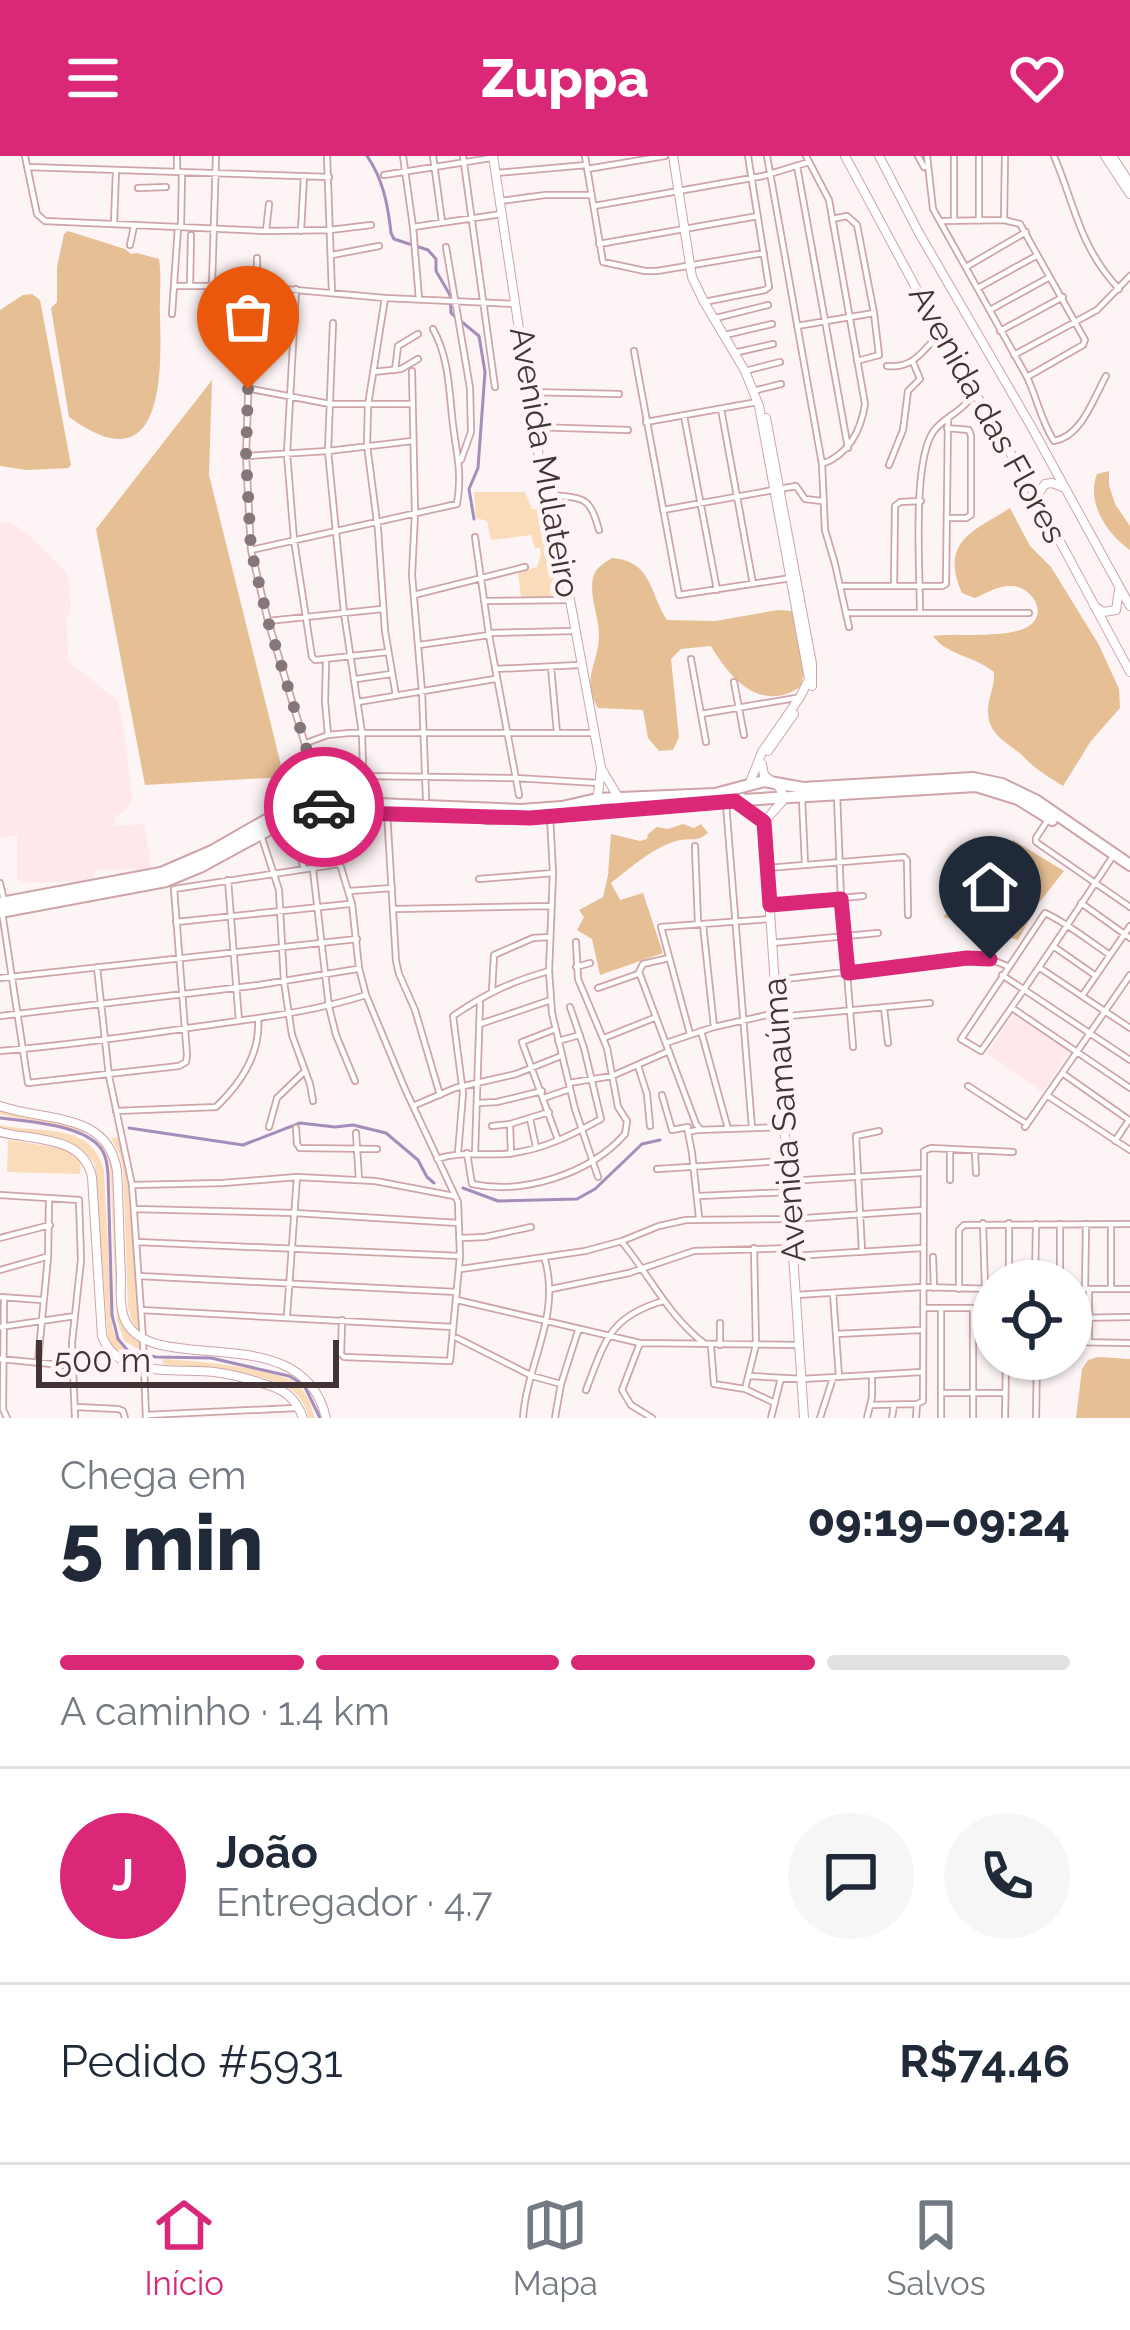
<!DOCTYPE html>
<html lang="pt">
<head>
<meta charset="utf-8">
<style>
	:root { --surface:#fff; --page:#f6f6f7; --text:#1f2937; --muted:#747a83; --line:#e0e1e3; --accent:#db2777 }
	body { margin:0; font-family:Raleway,sans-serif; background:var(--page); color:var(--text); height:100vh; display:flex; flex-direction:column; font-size:45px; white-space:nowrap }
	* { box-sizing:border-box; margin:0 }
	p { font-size:39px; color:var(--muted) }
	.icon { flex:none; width:66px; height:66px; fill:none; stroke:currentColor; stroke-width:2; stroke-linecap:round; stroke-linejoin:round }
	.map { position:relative; height:1262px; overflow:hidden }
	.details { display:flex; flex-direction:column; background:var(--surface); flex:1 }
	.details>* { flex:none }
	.controls { position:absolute; left:972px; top:1104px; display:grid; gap:24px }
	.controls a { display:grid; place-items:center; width:120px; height:120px; border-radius:50%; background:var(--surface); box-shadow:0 3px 9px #0004; font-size:60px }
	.scale { position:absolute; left:36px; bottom:30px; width:303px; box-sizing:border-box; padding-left:12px; border:6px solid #443336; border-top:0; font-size:33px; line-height:42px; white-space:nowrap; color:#443336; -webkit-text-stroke:9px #fdf4f5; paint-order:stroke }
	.pin { position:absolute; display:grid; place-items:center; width:102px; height:102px; color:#fff; margin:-123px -51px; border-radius:50% 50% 50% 0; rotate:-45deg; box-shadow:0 0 12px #0007 }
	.pin .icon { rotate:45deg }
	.courier { position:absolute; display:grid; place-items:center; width:120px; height:120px; margin:-60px; border:9px solid #db2777; border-radius:50%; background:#fff; color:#222; box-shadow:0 3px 15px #0007 }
	.headline em { font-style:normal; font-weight:800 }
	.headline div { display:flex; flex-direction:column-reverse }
	.headline { display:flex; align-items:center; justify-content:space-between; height:204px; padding:0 60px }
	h1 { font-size:78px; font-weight:800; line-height:90px }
	.bar { display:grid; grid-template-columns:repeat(4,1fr); gap:18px 12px; align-content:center; height:144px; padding:0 60px }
	.bar i { height:15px; border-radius:9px; background:var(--line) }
	.bar .current { background:var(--accent) }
	.bar p { grid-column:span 4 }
	.line { display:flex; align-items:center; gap:30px; padding:0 60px; border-top:3px solid var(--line) }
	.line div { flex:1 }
	.round { display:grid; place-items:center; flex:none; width:126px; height:126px; border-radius:63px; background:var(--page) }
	header { display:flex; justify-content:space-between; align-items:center; height:156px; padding:0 60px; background:var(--accent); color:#fff; font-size:54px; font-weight:800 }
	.tab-bar { display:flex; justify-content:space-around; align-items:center; height:168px; border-top:3px solid var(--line); background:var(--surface); font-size:33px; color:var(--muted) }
	.tab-bar a { display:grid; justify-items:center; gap:6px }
	.tab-bar .current { color:var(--accent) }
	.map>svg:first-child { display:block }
</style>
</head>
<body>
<header><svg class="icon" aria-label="menu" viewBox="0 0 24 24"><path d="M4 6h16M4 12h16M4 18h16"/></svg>Zuppa<svg class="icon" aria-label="heart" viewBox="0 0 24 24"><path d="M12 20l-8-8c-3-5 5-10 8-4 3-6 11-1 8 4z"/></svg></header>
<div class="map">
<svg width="1130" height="1262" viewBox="0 0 1130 1262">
	<rect width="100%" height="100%" fill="#fdf4f5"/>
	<path fill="#fee8eb" d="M0,367H12L27,377L62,411L68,421L71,448L67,462L68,505L118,545L124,573L132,642L128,652L116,661L114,670L144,668L152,716L129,713L97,714L93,721L87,725L24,727L17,723V679L0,682Z
		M1013,858L1070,895L1042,936L987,898Z"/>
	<path fill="#fbdcba" d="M474,336H525L532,353L543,352L545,360L552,368L567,442L521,441L518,417L537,411L541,399L540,392H535L531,379L491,384L487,365L476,362Z
		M0,952L28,961L76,969L96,977L113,1000L121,1154L142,1184V1195L124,1185L117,1164L110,1013C107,997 103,988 90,978L7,960L0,958Z
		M0,969C39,978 91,965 104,1014L112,1171C117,1188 124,1196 141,1202L140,1207L121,1200L108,1183L95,1008C76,979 40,980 8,975L0,973Z
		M120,981L131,1028L142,1172L139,1174L133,1167L128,1152L123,1013L120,999L111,982Z
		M8,984L68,993L81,1002L80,1018L7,1016Z
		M163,1203C190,1204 278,1212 297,1228C307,1236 311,1250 315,1262H309C306,1252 303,1244 295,1237C271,1215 195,1211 163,1208Z"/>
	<path fill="#e6c094" d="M68,75L125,93L131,98L137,97L159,103C162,122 159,141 160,160C162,224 162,329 69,261L51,152L57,146V111L64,78Z
		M32,138L40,144L71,309L68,312L27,314L0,310V154L23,139Z
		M212,224L209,319L284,621L145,629L96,373Z
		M1109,315V329L1115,348L1130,370V394C1107,378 1086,347 1097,318Z
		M1010,352L1030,390L1051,411L1099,489L1119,533L1120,552L1091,585L1063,630C1047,620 1036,614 1023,600C1008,586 988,580 988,555C988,541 995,531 994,516C975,500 948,500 933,480C957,477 1010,483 1029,470C1049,457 1031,430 1012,430C999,429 986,437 975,442L962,437C939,385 974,375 1010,352Z
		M612,402C652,405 649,436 667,464L715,465L778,454L792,455L804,517L800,531C761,557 730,523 711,490L681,493L671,503L679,581L673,594L659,595L648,582L643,554L598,552C580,524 599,507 599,479C599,461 589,440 593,422C595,412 604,407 612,402Z
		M683,668L694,672L701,668L708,677C697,686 693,682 680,684C656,689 630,712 611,727L620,744L643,737L663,797L600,819L592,783L577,774L584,761L579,754L603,741L608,719L611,678L640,685L647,683L648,678L657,671L668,673Z
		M1013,684L1064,715L1038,748L1018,784L943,761Z
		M1098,1201L1130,1203V1262H1076L1082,1213L1088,1204Z"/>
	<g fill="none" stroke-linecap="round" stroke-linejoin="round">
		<path stroke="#a48dbb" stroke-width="3" d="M367,0C383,23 388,49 391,77L394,83L428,94L436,103V115L450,139L451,157L479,180L485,216L478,312L469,333L474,363
			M0,962C27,965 79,969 98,989C106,997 107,1007 108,1018L112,1159L118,1183L128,1195L156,1201L211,1202L289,1220L304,1229L320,1262
			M129,972L243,989L300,967L335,971L353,969L386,977L418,1004L427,1021L434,1027
			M463,1032L498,1045L577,1043L595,1033L642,988L660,984"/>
		<g stroke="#cea4a9" stroke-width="8">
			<path id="street" d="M25,0L37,58L45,65L266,75L330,74L371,69
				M327,0L332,137
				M403,0L413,71L419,143
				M433,0L442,66
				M463,0L495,231
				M585,0L603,106L645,115H657L764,97
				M767,0L822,308L825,374L835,408L849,471
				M806,0L829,44L865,248C861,275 848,299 822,308
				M918,0L924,11
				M927,0L933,53L1027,221C1037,242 1041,265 1054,285C1082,280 1093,243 1106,220
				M1054,0C1076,52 1079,90 1119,133
				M797,10L848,292
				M27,11L329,21
				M587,13L665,0
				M177,15V0
				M496,17L586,9
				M384,19L491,2
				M138,32L166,31
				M500,45L545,39H590
				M594,50L763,20L809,6
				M832,63L847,60L857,69L874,157L879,199L857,205
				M1004,64L1005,0
				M942,65L1004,64L1020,68L1085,184L1083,189L1027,221
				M954,65V0
				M979,65V0
				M114,68L116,14
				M181,70L182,16
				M413,71L502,58
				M266,75L269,48
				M301,75L304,20
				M599,88L758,60
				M130,89L134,70
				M446,91L470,232L471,276L461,304
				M332,99L379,90
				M966,111L1026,76
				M190,129L191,79
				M212,129L216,0
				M175,130H252L385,142L516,148
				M252,130L246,300L251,394L268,465L322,645
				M257,130V102
				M978,132L1036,100
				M296,133L287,298L294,384L312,501L315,504L388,496
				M385,142L368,249L367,289L378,374L385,475L396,540
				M704,146L765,134L769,131L748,0
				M990,154L1048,122
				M172,158L178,71
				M716,162L768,149
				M333,167L328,295L344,457L362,577L364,643
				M797,170L874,157
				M1000,175L1063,141
				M725,179L772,168
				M634,195L679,439L791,422
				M738,196L773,188
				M1014,199L1097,154L1130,120
				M887,210C915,213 923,193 941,177
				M395,214L398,190L418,178
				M412,215L415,357L412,419L422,536L426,642
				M745,215L780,206
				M373,216L401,213L418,203
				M251,233L330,248H412
				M753,235L781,228
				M528,236L619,238
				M721,253L753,428
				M684,260L717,434
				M646,266L757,246
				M533,271L628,274
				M947,272L969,274L971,280V359L966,362H948
				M246,300L328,295L412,285
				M889,309L903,274L908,235L920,223L913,206
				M548,338C583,344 589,337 599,374
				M663,354L796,330L805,343L822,345
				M475,381L489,479L519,639
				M251,394L457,348C463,313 455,293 452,260C449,230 448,200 433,173
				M840,430H942L946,428L948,263
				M894,430L895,350L900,346L921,345
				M414,439L525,411
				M484,445L568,444
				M920,456C920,415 912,308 933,276C944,260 966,255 973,236
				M849,457H1029
				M268,465L382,453
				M489,477L573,475
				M419,489L489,479
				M691,503L706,586
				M326,507L325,545L328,579
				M551,511L557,577
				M495,513L579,509
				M356,523L391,518
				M734,526L744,579
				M358,546L495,523
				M701,558L796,542
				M306,587L328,579L349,577H593
				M364,620L516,622L598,627
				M837,639L841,743L853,891
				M802,642L805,708
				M726,648L752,972
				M387,656L396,805L399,818L415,854L440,939
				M550,660L553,717L549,815L552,857L575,953L598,1021
				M326,662L352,748L359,812L366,839L405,933L458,1046L460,1100L450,1205L344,1201L341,1198L342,1164
				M1047,665L1036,682V686L1130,751
				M291,670L304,713
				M262,682L279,734L284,826L292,879L310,928L313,945
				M695,690L698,767
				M767,712L904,701L907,704L908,759
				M313,714L329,851L336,879L355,925
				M479,723L553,717
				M228,724L239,865
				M0,727L4,745
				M350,735L392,732
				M1081,747L1130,782
				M769,749L863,740
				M396,753L552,750
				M2,756L28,927L179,910L186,906L187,899L174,733L339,708
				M176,766L349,748
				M703,769L714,871
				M772,787L878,777
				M1053,790L1096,820
				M1110,799C1089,785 1067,767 1045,757L961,883L981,895C1026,832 1069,767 1111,703
				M669,802L643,808L639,816L696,968L701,974
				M97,811L109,920L132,1029L143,1183L146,1262
				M576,811L590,807
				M1040,812L1130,872
				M1002,819L1130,904
				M0,822L357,783
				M776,824L977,801L990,803L1007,810
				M598,832L638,818
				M492,835L494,799L533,782L549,781
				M1082,840L1130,770
				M884,852L888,887
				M1012,852L1130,932
				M0,860L259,829L357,813
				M778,861L930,847
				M480,868L548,845
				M553,874L522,886L558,984
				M701,875L728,973
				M690,878L661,771L770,763
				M604,882L654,862
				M558,885L580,879
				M666,887L714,871L776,857
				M0,895C68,889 135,880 202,870C258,862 313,856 366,839
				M638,910L647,938L650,970
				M1065,919L1129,964
				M569,927L612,920L669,895
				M968,930L1027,968
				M662,939L672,974L688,971
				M1048,940L1130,994
				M544,942L567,934
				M479,947L497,946L542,935
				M413,950L455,932L516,918L561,900
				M116,955L216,951C240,928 261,897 258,862
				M530,963L536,991
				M510,968L511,998
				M492,970L510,968L549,956
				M269,971L277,942L305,915
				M687,971L692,997L699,1061
				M1025,971L1130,819
				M296,972L297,988L300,992L377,993
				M688,976L697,974L784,971
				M356,977L359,1024
				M1115,985L1129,964
				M950,993V1024
				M975,995L976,1017
				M458,997L463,937L453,860C485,838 510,826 549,815
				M467,997L472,1028C523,1039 590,1018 625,978L627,965L618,951L607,892L578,823L576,786
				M475,998L480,847
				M437,1003C463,994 487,1001 513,997C544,993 574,978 601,963L584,892L570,851
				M657,1013L783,1005
				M788,1025L920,1017
				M132,1029L223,1027L297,1021L375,1025L454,1040
				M0,1039L79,1044L81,1104L72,1187L75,1262
				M699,1040L789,1036
				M134,1053L295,1057L458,1067
				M983,1067L985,1133
				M1060,1068V1125
				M0,1082L50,1069
				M460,1082L485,1081L531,1071
				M137,1086L460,1100
				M622,1086C650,1120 669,1161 705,1188
				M862,1096L856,980L879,975
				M793,1100L922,1092
				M933,1101L934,1132
				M461,1113L585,1095L622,1085L659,1070L686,1064L791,1063L923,1054
				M0,1114L46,1101
				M139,1120L457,1136
				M1009,1125V1067
				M1035,1125L1036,1068
				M551,1133L629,1117L694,1095L793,1092
				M959,1133V1074L964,1069L1130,1068
				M1071,1133H1130
				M1085,1133L1086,1068
				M1111,1133V1068
				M833,1137L839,1221
				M796,1139L922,1131L993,1133
				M0,1141L42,1144
				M4,1141L3,1253L7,1262
				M457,1144L640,1187L799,1189
				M926,1152H993
				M973,1153V1262
				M141,1154L453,1171
				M287,1159L297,1021
				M1071,1162L1130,1161
				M720,1167V1189
				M0,1171L75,1160
				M836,1178L920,1174
				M457,1182L532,1220L561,1228
				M1071,1186L1130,1187
				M1089,1186V1133
				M640,1187L622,1234L631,1249L652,1262
				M711,1191L714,1228L745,1233L775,1247
				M0,1203L72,1210
				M38,1205L48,1101L49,1044
				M750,1220L802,1223L922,1216
				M745,1233L756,1189L754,1092
				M586,1234C605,1185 609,1161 663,1145
				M941,1237H1005
				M870,1249L917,1248L923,1245L924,995L931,992L1013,996
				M76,1251L118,1253L123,1255L125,1262
				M146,1259L296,1252
				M523,1262C527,1207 561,1160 545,1104
				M555,1262L561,1228L578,1175
				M771,1262L781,1222
				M820,1262L833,1222
				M867,1262L872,1241V1220
				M892,1262L894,1249
				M916,1262L917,1248
				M941,1262V1152
				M1005,1262L1006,1203
				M1036,1262L1037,1203"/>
		</g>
		<g stroke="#cea4a9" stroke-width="10">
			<path id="secondary" d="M493,0L536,286L570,444L601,612L618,641L617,654
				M673,0L692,121L704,146L745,215L759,250
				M845,0L944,184L1039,346L1130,516
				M879,0L919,77L1031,270L1130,450
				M1105,0L1130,38
				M1112,0L1130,28
				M766,262L812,508V530
				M1039,344V337L1045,328L1052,327L1065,332
				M1094,450L1103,456L1116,454L1119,434
				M768,595L794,558
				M762,608L764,619L779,631L785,642L764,666
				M749,629L762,596L800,541L809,523L759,250
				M742,642L749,653L764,666L804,1262
				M597,646L601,613
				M0,950C45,966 108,955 117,1015C119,1049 119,1084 121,1118C121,1132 119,1150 125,1164C151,1223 303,1159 326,1262
				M0,976C35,985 83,979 92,1021L102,1180C118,1223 176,1212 214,1216C230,1218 246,1222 261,1227C283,1233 295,1240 303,1262"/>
		</g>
		<g stroke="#cea4a9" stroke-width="14">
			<path id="primary" d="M486,662L542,661L725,645L976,630L1018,643L1052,664
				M0,747L161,717L212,695L275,659L311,648L331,646L521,654L562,651L597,643L715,638L764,625L803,632L973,622L1002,628L1037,645L1130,709
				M0,756L166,725L200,711L283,666L303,659L378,656"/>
		</g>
		<use href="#street" stroke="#fff" stroke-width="4.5"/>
		<use href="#secondary" stroke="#fff" stroke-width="8"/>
		<use href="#primary" stroke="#fff" stroke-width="10"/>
	</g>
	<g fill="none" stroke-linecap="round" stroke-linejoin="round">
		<path stroke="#857779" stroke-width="12" stroke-dasharray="0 21.6" d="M248,233L246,300L251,394L268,465L324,651"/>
		<path stroke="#db2777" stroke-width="15" d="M324,651L325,656L530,662L735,645L764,666L770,749L841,743L848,817L967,802L990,803"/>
	</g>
	<g text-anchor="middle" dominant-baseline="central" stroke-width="10" stroke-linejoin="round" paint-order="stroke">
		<g font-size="33" fill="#443336" stroke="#fdf4f5">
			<text transform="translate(988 258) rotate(61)">Avenida das Flores</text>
			<text transform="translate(545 306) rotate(80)">Avenida Mulateiro</text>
			<text transform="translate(784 964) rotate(-94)">Avenida Samaúma</text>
		</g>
	</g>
</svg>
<div class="controls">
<a><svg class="icon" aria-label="locate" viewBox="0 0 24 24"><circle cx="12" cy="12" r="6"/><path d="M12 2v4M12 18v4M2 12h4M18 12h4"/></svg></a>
</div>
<div class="scale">500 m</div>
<div class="pin" style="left:248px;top:233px;background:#ea580c"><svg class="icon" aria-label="bag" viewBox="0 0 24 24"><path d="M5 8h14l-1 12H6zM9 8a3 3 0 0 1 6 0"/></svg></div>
<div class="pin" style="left:990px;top:803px;background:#1f2937"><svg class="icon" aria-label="home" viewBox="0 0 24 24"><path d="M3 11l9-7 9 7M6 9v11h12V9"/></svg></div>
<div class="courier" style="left:324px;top:651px"><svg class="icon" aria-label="car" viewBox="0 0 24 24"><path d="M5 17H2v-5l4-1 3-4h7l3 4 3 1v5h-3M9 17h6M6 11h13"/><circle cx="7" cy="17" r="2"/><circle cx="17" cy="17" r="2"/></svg></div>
</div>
<section class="details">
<div class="headline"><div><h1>5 min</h1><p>Chega em</p></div><em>09:19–09:24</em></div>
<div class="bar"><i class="current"></i><i class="current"></i><i class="current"></i><i></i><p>A caminho · 1.4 km</p></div>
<div class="line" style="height:216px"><b class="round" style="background:var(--accent);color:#fff">J</b><div><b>João</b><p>Entregador · 4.7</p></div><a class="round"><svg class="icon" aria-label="chat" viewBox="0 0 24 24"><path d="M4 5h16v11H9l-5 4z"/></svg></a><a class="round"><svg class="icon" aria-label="phone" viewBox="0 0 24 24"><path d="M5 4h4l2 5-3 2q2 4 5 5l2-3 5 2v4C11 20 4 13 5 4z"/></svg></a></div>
<div class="line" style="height:156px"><div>Pedido #5931</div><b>R$74.46</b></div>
</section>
<nav class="tab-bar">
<a class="current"><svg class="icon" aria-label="home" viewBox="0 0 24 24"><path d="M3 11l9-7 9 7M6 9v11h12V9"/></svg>Início</a>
<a><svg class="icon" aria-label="map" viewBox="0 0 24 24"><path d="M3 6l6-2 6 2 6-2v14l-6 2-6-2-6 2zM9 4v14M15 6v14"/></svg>Mapa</a>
<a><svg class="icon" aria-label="saved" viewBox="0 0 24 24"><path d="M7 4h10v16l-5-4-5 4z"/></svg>Salvos</a>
</nav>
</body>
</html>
